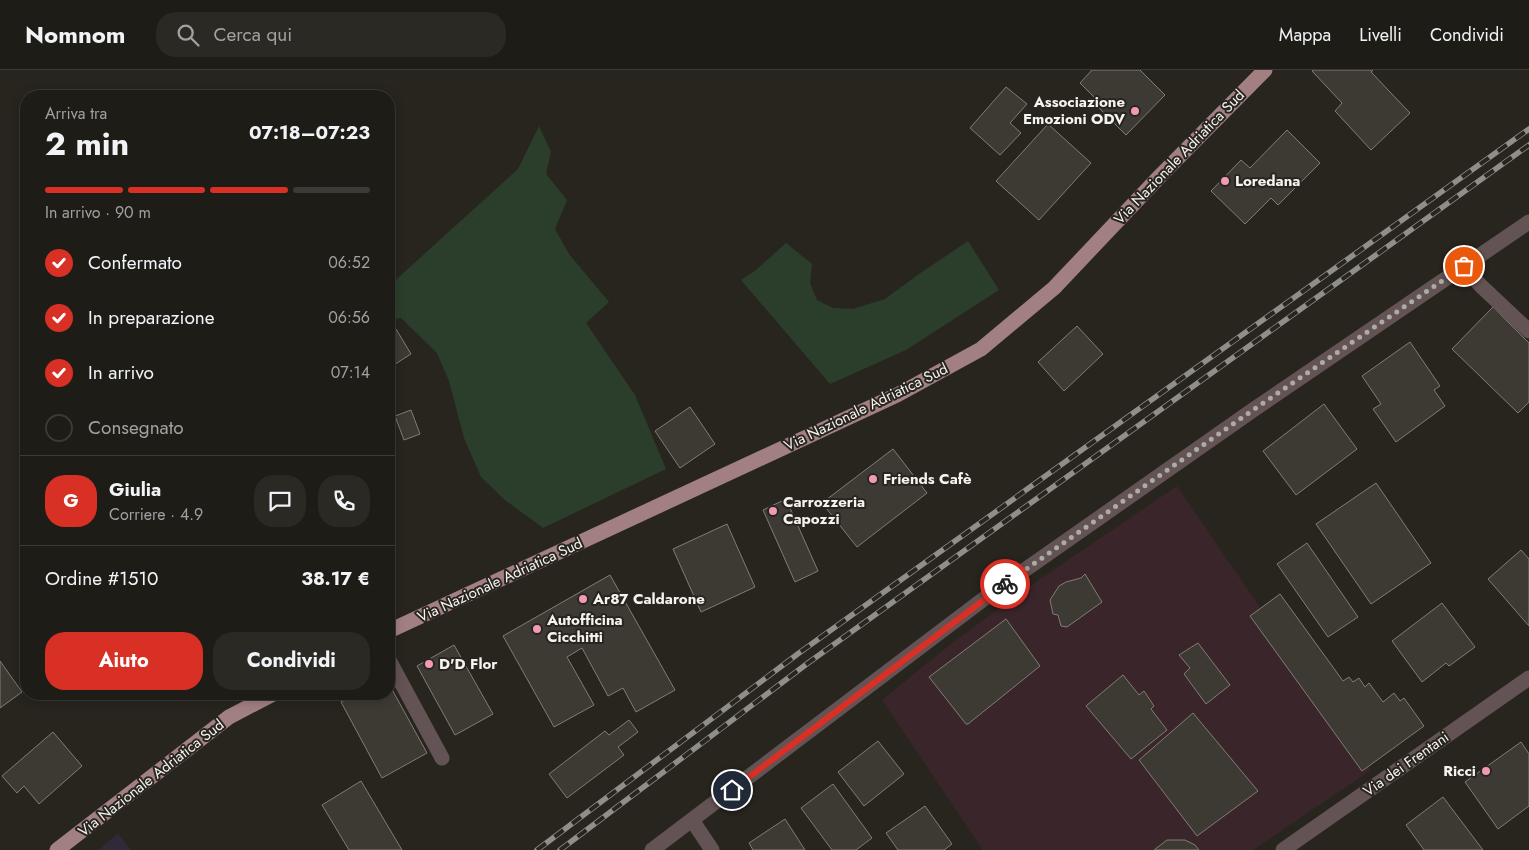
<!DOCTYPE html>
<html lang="it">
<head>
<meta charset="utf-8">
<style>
	:root { --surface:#1e1c17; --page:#2b2924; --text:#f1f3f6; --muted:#a1a1a1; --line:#3c3a36; --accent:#d93025 }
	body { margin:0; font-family:Jost,sans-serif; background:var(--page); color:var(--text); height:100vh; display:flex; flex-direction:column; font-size:19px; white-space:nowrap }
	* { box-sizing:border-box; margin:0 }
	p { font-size:16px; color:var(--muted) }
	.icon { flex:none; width:28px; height:28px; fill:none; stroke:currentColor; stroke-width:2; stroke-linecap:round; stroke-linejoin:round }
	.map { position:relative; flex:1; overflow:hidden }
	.drawer { position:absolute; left:20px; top:20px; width:375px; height:610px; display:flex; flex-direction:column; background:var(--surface); border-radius:20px; box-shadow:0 2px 12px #0003,0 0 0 1px var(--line) }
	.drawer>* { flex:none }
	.pin { position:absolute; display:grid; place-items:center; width:42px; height:42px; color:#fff; margin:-21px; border:2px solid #fff; border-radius:50%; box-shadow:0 1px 5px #0007 }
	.courier { position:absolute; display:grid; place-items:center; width:50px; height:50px; margin:-25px; border:4px solid #d93025; border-radius:50%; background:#fff; color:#222; box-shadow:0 1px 6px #0007 }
	.head em { font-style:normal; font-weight:700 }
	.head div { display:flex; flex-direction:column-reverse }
	.head { display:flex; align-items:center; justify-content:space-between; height:85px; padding:0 25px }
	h1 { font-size:32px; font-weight:700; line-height:38px }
	.bar { display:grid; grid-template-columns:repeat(4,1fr); gap:8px 5px; align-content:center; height:60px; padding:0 25px }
	.bar i { height:6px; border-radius:4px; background:var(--line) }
	.bar .current { background:var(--accent) }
	.bar p { grid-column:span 4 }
	.line { display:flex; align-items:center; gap:12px; padding:0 25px; border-top:1px solid var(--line) }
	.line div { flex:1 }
	.round { display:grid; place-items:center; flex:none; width:52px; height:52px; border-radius:20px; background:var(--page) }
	ol { padding:0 25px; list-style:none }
	li { display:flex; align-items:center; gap:15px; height:55px }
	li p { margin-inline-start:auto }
	li .icon { padding:5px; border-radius:50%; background:var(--accent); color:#fff; stroke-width:4 }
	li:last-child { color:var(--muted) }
	li i { width:28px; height:28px; border:2px solid var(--line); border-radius:50% }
	.button { display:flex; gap:10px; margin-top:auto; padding:10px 25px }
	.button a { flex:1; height:58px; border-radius:20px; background:var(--accent); color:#fff; font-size:20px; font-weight:700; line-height:58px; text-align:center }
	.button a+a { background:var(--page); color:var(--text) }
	header { display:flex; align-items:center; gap:30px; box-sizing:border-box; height:70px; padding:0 25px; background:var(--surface); border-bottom:1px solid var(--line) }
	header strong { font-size:24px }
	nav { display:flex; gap:28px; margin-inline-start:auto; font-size:18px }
	.search { width:350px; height:45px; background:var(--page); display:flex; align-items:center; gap:12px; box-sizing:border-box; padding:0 18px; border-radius:20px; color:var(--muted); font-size:19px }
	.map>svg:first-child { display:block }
</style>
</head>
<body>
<header>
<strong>Nomnom</strong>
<div class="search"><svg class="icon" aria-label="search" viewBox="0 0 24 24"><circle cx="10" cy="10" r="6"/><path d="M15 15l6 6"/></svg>Cerca qui</div>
<nav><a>Mappa</a><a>Livelli</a><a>Condividi</a></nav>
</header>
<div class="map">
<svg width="1529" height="780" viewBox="0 0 1529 780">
	<rect width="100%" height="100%" fill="#28251f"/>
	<path fill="#312938" d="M118,763L131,780H99Z"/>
	<path fill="#3a262a" d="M1177,416L1371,700L1253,780H983L882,630L951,574L1024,520Z"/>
	<path fill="#2b3e2b" d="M539,56L551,82L546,104L567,130L555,159L569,184L609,232L586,253L635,325L666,399L543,458L505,430L481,407L464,368L449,311L437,283L401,248L389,250V216L518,99Z
		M968,171L999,220L906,280L830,314L741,210L756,200L786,173L812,194L810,213L817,230L833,238L853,239L885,229L919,204Z"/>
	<path fill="#3d3933" stroke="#817d76" d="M1092,0H1140L1165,25L1126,65L1092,31L1095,28L1080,13Z
		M1314,0H1373L1371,2L1410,43L1371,80L1335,41L1342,33L1312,1Z
		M1006,17L1027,34L1010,53L1021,63L1000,85L970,58Z
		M1048,54L1091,93L1039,150L996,111Z
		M1287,60L1320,93L1278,135L1271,128L1245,154L1211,121L1241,90L1250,98Z
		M1493,237L1529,273V332L1518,343L1452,279Z
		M1077,256L1103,284L1064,321L1038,292Z
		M396,259L411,284L389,298V263Z
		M1410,272L1440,316L1434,320L1445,336L1396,372L1373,339L1381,334L1362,306Z
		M1324,334L1357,379L1296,425L1263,381Z
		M690,337L715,374L680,398L655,361Z
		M411,340L420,364L404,370L395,346Z
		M893,379L927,423L857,477L822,433Z
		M1376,413L1431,493L1371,534L1316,454Z
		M786,429L818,501L795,512L763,440Z
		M727,454L755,517L701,542L673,479Z
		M1307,473L1358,547L1328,567L1277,494Z
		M1521,480L1529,489V556L1488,509Z
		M1085,504L1102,532L1067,557L1061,556L1058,545L1053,544L1050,530L1059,516L1066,512L1081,508Z
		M610,505L675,620L636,642L623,618L608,626L582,578L567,587L594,635L554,657L503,566Z
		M1280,524L1343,611L1349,607L1353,612L1359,608L1365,617L1369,613L1383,632L1394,623L1400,631L1404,628L1424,656L1362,701L1250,546Z
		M1442,533L1475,577L1449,596L1446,593L1422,612L1392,571Z
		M1006,549L1040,596L968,654H966L929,607Z
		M1198,573L1230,615L1206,634L1184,604L1190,598L1179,585Z
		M454,575L493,644L455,665L417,596Z
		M0,591L22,622L0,638Z
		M1123,605L1139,625L1144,621L1154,636L1151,639L1167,660L1131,689L1086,636Z
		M389,614L427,683L382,708L341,632L356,624H389Z
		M1193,643L1258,721L1197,766L1139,690Z
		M629,650L638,662L618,677L624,685L567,728L549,704L605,661L609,665Z
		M53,662L82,696L39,734L24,716L17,723L2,706Z
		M878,671L904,704L864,736L838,702Z
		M1521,672L1529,684V736L1498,759L1465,712Z
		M361,711L402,780H349L322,735Z
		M833,714L872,768L856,780H832L801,738Z
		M1443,727L1483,780H1424L1406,755Z
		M925,736L952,774L944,780H898L886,763Z
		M785,749L805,780H753L749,773Z
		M1167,770H1185L1195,775L1199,780H1154Z"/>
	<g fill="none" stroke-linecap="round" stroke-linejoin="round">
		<path stroke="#645354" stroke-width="15" d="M1464,196L1480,215L1529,261
			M389,590L442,688
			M692,750L712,780
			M652,780L989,525L1253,340L1529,152
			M1283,780L1529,608"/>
		<path stroke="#a28081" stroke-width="15" d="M389,561L897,325L981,279L1054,218L1161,105L1265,0
			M57,780L229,647L273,624"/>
		<g stroke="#908e89" stroke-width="5.5">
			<path id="rail" d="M537,780L799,583L1529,59
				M560,780L808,593L1529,75"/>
		</g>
		<use href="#rail" stroke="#28251f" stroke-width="4" stroke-dasharray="11" stroke-linecap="butt"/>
	</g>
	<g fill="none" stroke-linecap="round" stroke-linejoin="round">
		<path stroke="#adaba6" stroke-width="5" stroke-dasharray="0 9" d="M1005,514L1253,340L1464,196"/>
		<path stroke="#d93025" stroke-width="6" d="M732,720L1005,514"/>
	</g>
	<g fill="#f19ab3" stroke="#28251f" stroke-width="2">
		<circle cx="1135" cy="41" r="5"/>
		<circle cx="1225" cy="111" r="5"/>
		<circle cx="873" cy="409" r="5"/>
		<circle cx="773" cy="441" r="5"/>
		<circle cx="583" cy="529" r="5"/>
		<circle cx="537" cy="559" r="5"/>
		<circle cx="429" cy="594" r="5"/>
		<circle cx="1486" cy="701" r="5"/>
	</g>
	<g text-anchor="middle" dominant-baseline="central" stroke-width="4" stroke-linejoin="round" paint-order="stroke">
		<g font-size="15" font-weight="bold" fill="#f5f3ef" stroke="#28251f" text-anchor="start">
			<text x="1125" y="32" text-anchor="end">Associazione<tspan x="1125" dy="17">Emozioni ODV</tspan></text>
			<text x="1235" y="111">Loredana</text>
			<text x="883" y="409">Friends Cafè</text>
			<text x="783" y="432">Carrozzeria<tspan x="783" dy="17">Capozzi</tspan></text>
			<text x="593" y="529">Ar87 Caldarone</text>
			<text x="547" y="550">Autofficina<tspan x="547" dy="17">Cicchitti</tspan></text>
			<text x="439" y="594">D'D Flor</text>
			<text x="1476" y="701" text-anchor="end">Ricci</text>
		</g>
		<g font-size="15" fill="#f5f3ef" stroke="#28251f">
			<text transform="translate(1179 87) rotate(-46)">Via Nazionale Adriatica Sud</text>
			<text transform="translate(866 337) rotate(-26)">Via Nazionale Adriatica Sud</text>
			<text transform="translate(500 510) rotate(-25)">Via Nazionale Adriatica Sud</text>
			<text transform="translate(1406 694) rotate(-35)">Via dei Frentani</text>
			<text transform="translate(151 708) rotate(-38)">Via Nazionale Adriatica Sud</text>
		</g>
	</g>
</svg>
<div class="pin" style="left:1464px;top:196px;background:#ea580c"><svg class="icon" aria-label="bag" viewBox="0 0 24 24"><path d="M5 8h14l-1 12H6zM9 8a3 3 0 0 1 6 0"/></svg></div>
<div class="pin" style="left:732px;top:720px;background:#1f2937"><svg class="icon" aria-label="home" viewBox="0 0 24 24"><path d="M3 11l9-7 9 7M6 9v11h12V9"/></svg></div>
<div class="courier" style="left:1005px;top:514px"><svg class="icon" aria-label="bike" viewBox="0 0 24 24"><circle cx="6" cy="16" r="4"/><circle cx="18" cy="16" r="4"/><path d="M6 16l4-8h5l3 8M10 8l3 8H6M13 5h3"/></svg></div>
<section class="drawer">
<div class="head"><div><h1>2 min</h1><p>Arriva tra</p></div><em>07:18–07:23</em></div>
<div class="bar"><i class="current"></i><i class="current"></i><i class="current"></i><i></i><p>In arrivo · 90 m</p></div>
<ol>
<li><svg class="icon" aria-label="check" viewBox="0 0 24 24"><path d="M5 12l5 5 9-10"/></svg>Confermato<p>06:52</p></li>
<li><svg class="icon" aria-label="check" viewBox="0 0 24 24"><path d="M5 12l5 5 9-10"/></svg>In preparazione<p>06:56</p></li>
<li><svg class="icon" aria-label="check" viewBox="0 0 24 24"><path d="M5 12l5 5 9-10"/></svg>In arrivo<p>07:14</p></li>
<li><i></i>Consegnato</li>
</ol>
<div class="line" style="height:90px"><b class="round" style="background:var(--accent);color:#fff">G</b><div><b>Giulia</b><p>Corriere · 4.9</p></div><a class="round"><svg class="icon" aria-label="chat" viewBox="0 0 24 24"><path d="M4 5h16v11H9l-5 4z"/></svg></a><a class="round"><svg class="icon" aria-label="phone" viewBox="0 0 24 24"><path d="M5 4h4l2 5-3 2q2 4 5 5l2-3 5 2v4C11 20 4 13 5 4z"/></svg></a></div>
<div class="line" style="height:65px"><div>Ordine #1510</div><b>38.17 €</b></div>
<div class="button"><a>Aiuto</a><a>Condividi</a></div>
</section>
</div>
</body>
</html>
